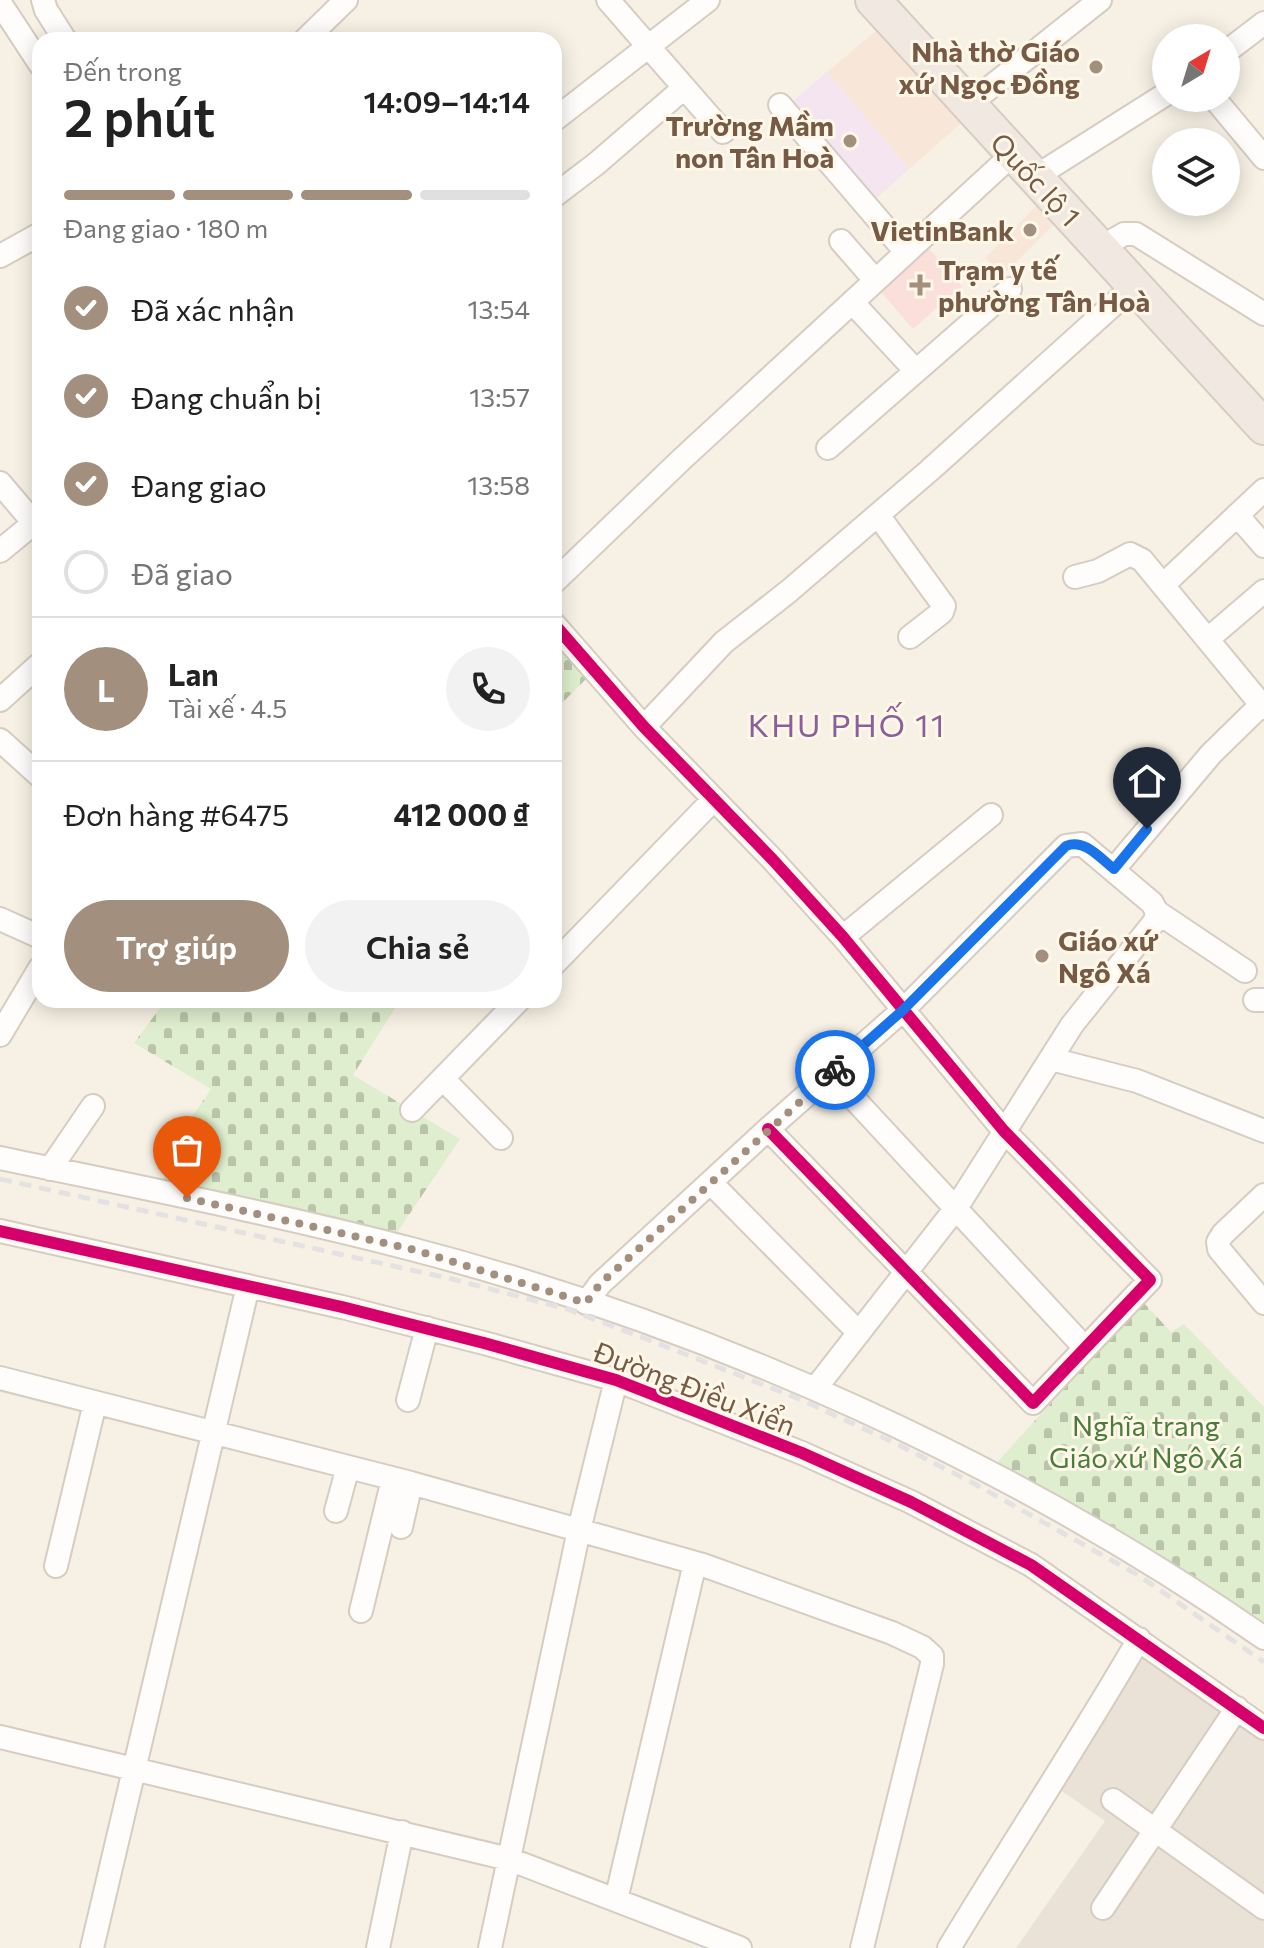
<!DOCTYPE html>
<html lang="vi">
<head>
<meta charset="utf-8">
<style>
	:root { --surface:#fff; --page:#f2f2f2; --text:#222; --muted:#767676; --line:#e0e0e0; --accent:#a38f7d }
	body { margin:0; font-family:Commissioner,sans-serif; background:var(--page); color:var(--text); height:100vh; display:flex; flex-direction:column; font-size:30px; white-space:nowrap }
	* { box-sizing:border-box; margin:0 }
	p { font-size:26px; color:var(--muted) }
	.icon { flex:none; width:44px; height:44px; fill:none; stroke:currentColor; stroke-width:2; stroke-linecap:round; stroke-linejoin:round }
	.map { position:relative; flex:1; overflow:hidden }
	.details { position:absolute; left:32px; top:32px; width:530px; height:976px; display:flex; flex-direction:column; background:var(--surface); border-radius:24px; box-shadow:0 4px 20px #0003 }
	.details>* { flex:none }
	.needle { width:52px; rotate:38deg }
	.tools { position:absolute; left:1152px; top:24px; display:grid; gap:16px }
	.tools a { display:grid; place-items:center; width:88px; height:88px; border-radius:50%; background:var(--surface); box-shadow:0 4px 20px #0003; font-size:40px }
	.pin { position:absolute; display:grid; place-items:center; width:68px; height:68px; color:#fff; margin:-82px -34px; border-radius:50% 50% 50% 0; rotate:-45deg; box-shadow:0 0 8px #0007 }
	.pin .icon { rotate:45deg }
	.courier { position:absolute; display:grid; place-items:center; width:80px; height:80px; margin:-40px; border:6px solid #1a73e8; border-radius:50%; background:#fff; color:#222; box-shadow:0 2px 10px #0007 }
	.summary em { font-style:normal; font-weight:600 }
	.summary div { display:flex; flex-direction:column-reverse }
	.summary { display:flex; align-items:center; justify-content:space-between; height:136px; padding:0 32px }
	h1 { font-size:52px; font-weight:600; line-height:60px }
	.bar { display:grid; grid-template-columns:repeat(4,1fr); gap:12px 8px; align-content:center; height:96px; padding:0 32px }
	.bar i { height:10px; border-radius:6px; background:var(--line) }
	.bar .current { background:var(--accent) }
	.bar p { grid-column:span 4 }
	.line { display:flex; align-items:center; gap:20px; padding:0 32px; border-top:2px solid var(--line) }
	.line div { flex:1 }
	.round { display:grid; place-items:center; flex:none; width:84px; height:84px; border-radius:42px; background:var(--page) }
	ol { padding:0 32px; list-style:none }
	li { display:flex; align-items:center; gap:24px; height:88px }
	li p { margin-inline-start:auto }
	li .icon { padding:8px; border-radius:50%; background:var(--accent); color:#fff; stroke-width:4 }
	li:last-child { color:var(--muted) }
	li i { width:44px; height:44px; border:4px solid var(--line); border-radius:50% }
	.action { display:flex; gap:16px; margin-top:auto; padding:16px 32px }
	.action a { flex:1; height:92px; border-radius:48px; background:var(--accent); color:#fff; font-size:32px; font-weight:600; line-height:92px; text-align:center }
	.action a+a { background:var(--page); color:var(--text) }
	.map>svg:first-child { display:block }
</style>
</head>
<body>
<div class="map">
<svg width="1264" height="1948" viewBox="0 0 1264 1948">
	<defs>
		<pattern id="cemetery-stones" width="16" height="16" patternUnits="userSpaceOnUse" patternTransform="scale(2)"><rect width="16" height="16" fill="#dfeece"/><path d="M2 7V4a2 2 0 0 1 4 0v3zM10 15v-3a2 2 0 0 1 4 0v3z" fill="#b9c4a9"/></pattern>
	</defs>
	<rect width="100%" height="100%" fill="#f7f1e5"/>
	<path fill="#f8e6d8" d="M883,25L967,118L909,169L827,72Z
		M1043,199L1060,218L1003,275L985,258Z"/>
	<path fill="#eae1d7" d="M1140,1651L1264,1739V1948H1016L1105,1821L1056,1787Z"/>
	<path fill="#f4e5f1" d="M827,72L909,169L870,204L786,107Z"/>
	<path fill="#fadfdb" d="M924,243L962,286L913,329L877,287Z"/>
	<path fill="url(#cemetery-stones)" d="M554,633L591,674L554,711Z
		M166,1000H400L353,1075L460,1139L394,1237L159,1184L193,1138L183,1130L211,1089L134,1043Z
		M1143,1302L1171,1332L1184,1324L1264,1407V1631L991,1469Z"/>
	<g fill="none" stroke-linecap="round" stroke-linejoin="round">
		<g stroke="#d6ccc1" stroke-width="26">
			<path id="minor" d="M43,0L46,10L65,40
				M608,0L723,132
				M0,3L40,64
				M305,40L346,0
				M1226,52L1264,23
				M1214,98L1264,158
				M780,105L906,252
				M968,105L1100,0
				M554,120L708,0
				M1035,177L1166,94
				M554,196L596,164L684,88
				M841,241L875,280
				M1100,248L1124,234H1136L1264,314
				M0,256L40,234
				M852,302L916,371
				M828,448L1010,289
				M0,483L34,523
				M878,515L944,606L942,612L910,637
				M1237,515L1264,546
				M0,551L40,518
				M1075,577L1098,571L1130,554L1142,560L1264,708
				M554,582L682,459L1013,154
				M1163,585L1264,490
				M554,624L644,727L773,860L843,937L1004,1131L1150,1280L1033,1403L768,1129
				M1208,639L1264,591
				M0,700L40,664
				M644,727L724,642L789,591L930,470L1134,286
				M0,740L40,776
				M1114,869L1211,754L1264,702
				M1157,912L1245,971
				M0,919L40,937
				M843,937L991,815
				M554,964L714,799
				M1255,1000H1264
				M0,1035L40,968
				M1051,1059L1137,1081L1264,1131
				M831,1074L1085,1348
				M443,1079L501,1138
				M412,1110L519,1000
				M0,1158C138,1187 278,1214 415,1250C710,1327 1013,1463 1264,1638
				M50,1169L93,1106
				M711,1183L859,1333
				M1264,1195L1223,1234L1218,1242L1219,1249L1264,1303
				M0,1231L342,1307L484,1343L616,1380L802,1453L911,1502L1031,1565L1264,1728
				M586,1303L600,1284L768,1129L903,1010L1066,846L1082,844L1152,903L1157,912L1155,921L1072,1025L956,1208L815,1389
				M0,1378L411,1483L703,1565L892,1633L922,1647L932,1656V1664L862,1948
				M408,1400L427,1328
				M336,1511L348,1467
				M401,1527L411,1483
				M56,1566L95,1403
				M361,1611L393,1479
				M0,1737L509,1859L740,1948
				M1113,1800L1264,1908
				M616,1900L695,1563
				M1103,1908L1237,1708
				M92,1948L248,1286
				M378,1948L402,1832
				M490,1948L579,1530L616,1380
				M949,1948C1012,1844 1078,1744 1139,1639"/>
		</g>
		<g stroke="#d6ccc2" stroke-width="38">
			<path id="highway" d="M873,0L1264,427"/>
		</g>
		<use href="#minor" stroke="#fefdfb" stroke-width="22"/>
		<use href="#highway" stroke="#f2e8e2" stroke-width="34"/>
		<path stroke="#e4e1e3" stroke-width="5" stroke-dasharray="12 8" stroke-linecap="butt" d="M0,1179L452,1279L567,1309L649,1340L797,1398L895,1443L973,1483L1138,1575L1264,1662"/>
		<g stroke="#fff7e7" stroke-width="17">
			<path id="cycleway" d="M554,624L644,727L773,860L843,937L1004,1131L1150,1280L1033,1403L768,1129
				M0,1231L342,1307L484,1343L616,1380L802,1453L911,1502L1031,1565L1264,1728"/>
		</g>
		<use href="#cycleway" stroke="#d6006c" stroke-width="12"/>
	</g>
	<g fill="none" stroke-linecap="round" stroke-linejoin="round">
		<path stroke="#a38f7d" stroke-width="8" stroke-dasharray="0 14.4" d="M187,1198L415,1250L586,1303L600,1284L835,1070"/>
		<path stroke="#1a73e8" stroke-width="10" d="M835,1070L903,1010L1066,846C1084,838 1100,858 1114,869L1147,829"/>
	</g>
	<g fill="#a38f7d" stroke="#fff7e7" stroke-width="3">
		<circle cx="1096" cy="67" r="8"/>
		<circle cx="850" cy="141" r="8"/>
		<circle cx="1030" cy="230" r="8"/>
		<path d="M916 273h8v8h8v8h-8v8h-8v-8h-8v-8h8z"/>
		<circle cx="1042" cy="956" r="8"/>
	</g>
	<g text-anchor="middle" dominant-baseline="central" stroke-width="6" stroke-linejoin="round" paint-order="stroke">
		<g font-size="28" font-weight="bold" fill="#765a45" stroke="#fff7e7" text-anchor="end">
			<text x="1080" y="51">Nhà thờ Giáo<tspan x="1080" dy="32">xứ Ngọc Đồng</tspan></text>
			<text x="834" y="125">Trường Mầm<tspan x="834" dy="32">non Tân Hoà</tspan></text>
			<text x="1014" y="230">VietinBank</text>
			<text x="938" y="269" text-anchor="start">Trạm y tế<tspan x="938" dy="32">phường Tân Hoà</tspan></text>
			<text x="1058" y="940" text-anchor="start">Giáo xứ<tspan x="1058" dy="32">Ngô Xá</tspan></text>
		</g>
		<g font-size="28" fill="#765a45" stroke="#fff7e7">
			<text transform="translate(1036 179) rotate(47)">Quốc lộ 1</text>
			<text transform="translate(695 1388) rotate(21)">Đường Điều Xiển</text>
		</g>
		<g font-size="28" fill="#4a7d3c" stroke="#fff7e7">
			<text x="1146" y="1425">Nghĩa trang<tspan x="1146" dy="32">Giáo xứ Ngô Xá</tspan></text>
		</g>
		<g font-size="32" letter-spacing="2" fill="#8b5f9a" stroke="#fff7e7">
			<text x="847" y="724">KHU PHỐ 11</text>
		</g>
	</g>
</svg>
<div class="tools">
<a><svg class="needle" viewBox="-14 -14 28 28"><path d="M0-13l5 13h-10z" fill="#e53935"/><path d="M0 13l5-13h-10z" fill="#767676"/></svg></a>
<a><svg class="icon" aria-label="layers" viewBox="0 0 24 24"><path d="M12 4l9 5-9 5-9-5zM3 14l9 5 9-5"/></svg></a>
</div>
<div class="pin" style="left:187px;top:1198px;background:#ea580c"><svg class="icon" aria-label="bag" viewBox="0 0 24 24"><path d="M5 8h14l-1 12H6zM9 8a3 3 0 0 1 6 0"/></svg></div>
<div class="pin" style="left:1147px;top:829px;background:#1f2937"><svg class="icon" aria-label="home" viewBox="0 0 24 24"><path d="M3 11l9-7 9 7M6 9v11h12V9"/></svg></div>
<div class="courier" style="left:835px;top:1070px"><svg class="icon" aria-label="bike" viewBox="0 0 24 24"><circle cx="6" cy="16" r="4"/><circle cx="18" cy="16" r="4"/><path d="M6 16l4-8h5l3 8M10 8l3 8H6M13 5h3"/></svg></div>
<section class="details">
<div class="summary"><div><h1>2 phút</h1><p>Đến trong</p></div><em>14:09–14:14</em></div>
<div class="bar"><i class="current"></i><i class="current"></i><i class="current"></i><i></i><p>Đang giao · 180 m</p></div>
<ol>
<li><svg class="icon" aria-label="check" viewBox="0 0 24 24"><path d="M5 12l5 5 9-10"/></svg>Đã xác nhận<p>13:54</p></li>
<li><svg class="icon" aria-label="check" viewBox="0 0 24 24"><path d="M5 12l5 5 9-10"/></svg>Đang chuẩn bị<p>13:57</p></li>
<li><svg class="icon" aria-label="check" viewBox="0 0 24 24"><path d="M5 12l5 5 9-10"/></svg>Đang giao<p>13:58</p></li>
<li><i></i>Đã giao</li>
</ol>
<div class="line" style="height:144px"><b class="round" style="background:var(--accent);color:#fff">L</b><div><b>Lan</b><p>Tài xế · 4.5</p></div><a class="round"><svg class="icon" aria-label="phone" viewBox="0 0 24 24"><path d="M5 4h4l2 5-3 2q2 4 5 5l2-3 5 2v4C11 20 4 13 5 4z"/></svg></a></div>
<div class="line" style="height:104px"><div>Đơn hàng #6475</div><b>412 000 ₫</b></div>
<div class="action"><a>Trợ giúp</a><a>Chia sẻ</a></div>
</section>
</div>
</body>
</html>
